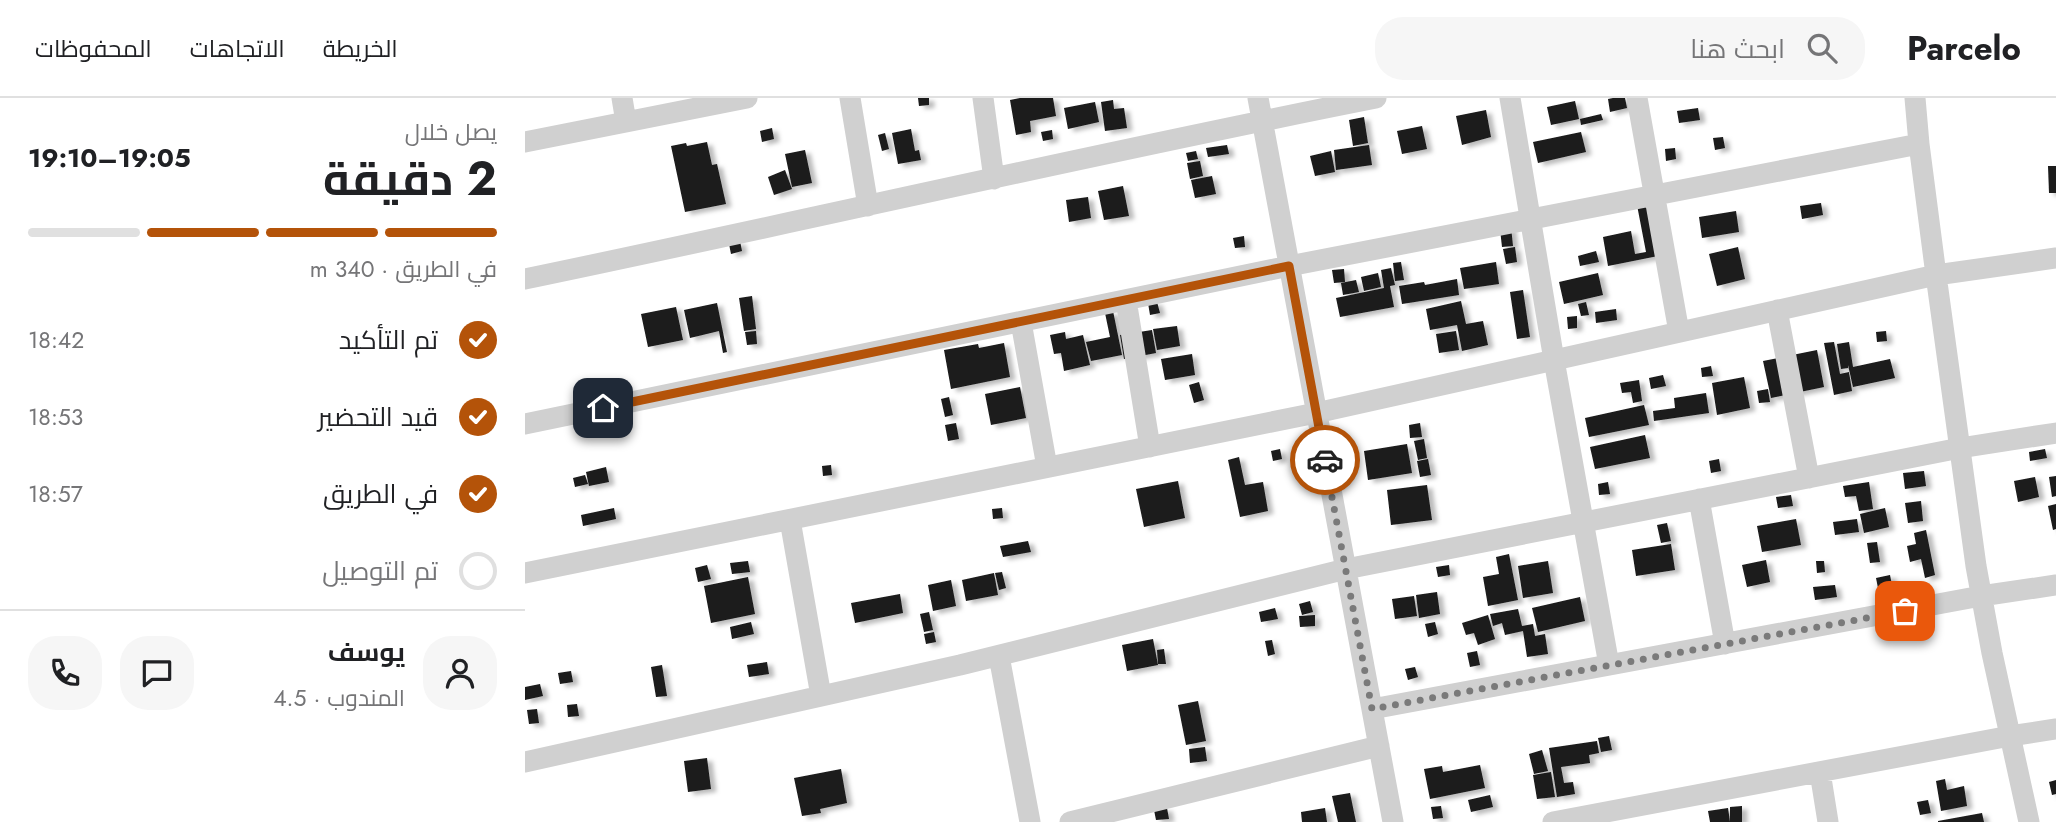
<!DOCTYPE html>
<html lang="ar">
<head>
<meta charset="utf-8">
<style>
	:root { --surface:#fff; --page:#f6f6f6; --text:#202124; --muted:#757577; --line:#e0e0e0; --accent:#b45309 }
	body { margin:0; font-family:Jost,Cairo,sans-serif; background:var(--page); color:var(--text); direction:rtl; height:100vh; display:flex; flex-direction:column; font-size:26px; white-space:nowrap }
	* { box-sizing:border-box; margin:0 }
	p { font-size:23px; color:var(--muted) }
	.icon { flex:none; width:38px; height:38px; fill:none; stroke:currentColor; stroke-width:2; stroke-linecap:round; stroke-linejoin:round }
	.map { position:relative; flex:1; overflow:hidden; direction:ltr }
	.side { display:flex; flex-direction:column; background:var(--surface); width:525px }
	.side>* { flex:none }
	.pin { position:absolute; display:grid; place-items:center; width:60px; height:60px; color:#fff; margin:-30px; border-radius:14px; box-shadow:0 4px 10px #0006 }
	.courier { position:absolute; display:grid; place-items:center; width:70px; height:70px; margin:-35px; border:5px solid #b45309; border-radius:50%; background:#fff; color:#222; box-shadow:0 2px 9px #0007 }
	.overview em { font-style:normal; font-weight:700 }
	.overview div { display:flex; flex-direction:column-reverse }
	.overview { display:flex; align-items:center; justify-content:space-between; height:119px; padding:0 28px }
	h1 { font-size:46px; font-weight:700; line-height:52px }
	.bar { display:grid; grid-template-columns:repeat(4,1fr); gap:10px 7px; align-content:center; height:84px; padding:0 28px }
	.bar i { height:9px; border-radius:5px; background:var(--line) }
	.bar .on { background:var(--accent) }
	.bar p { grid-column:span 4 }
	.line { display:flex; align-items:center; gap:18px; padding:0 28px; border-top:2px solid var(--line) }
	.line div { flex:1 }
	.round { display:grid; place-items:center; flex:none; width:74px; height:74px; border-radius:28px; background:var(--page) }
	ol { padding:0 28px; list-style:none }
	li { display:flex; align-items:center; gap:21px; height:77px }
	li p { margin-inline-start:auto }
	li .icon { padding:7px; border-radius:50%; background:var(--accent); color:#fff; stroke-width:4 }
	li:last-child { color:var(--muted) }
	li i { width:38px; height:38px; border:4px solid var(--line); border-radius:50% }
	header { display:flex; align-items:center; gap:42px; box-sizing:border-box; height:98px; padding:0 35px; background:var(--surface); border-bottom:2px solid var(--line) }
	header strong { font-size:33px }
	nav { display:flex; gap:38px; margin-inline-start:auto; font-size:24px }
	.search { width:490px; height:63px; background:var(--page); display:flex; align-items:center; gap:18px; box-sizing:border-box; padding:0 24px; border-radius:28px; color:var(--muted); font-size:26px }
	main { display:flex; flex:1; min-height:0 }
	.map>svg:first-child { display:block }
</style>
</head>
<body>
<header>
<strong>Parcelo</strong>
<div class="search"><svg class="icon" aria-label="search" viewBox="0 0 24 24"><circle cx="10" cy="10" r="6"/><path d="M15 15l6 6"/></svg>ابحث هنا</div>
<nav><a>الخريطة</a><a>الاتجاهات</a><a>المحفوظات</a></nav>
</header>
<main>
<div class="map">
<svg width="1531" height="724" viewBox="0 0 1531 724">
	<defs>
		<filter id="shadow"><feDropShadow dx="5.5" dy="3" stdDeviation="2" flood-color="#0004"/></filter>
	</defs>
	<rect width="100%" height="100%" fill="#fff"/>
	<path fill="#1a1a1a" filter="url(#shadow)" d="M393,0H404V7L394,8Z
		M495,0H528L531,18L505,23L506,34L491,37L485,2Z
		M1088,0H1100L1102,10L1085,14L1083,1Z
		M588,2L589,11L599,10L602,30L580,33L576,4Z
		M1050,3L1054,21L1026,27L1022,9Z
		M570,4L574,24L543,31L539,10Z
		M1173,10L1175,22L1154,25L1152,13Z
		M961,12L966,39L937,47L931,18Z
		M1076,16L1078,22L1056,27L1055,21Z
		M839,19L843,45L828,48L824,22Z
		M897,28L902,51L877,56L872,33Z
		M247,30L249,41L237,44L235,33Z
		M386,31L390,53L394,52L396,62L373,66L367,35Z
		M527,32L528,41L518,43L516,34Z
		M1056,34L1061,54L1013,65L1008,44Z
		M360,35L364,51L357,53L353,37Z
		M1198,39L1200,50L1190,52L1188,40Z
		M182,44L187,67L192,66L201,106L160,114L146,48L161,45L162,48Z
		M702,47L704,56L683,59L681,50Z
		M844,47L847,67L811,72L809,52Z
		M1150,50L1151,61L1141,63L1140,51Z
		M280,52L287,85L267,89L260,56Z
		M671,53L673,61L663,63L661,55Z
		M806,53L810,74L790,78L785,58Z
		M675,63L678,78L665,81L662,65Z
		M1523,68H1531V95H1524Z
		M260,72L267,91L249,97L243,79Z
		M687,78L691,96L670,100L666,82Z
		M598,88L604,118L579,122L573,93Z
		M563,99L566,120L544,124L541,102Z
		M1296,105L1298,117L1277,121L1275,108Z
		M1123,106L1133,158L1083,168L1078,139L1106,133L1110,156L1121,154L1112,107Z
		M1211,113L1214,134L1177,140L1174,119Z
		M986,129L988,148L977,149L975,131Z
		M719,138L720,149L710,150L708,140Z
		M215,143L217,153L206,156L204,146Z
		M990,149L992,164L981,166L978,151Z
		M1213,149L1220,181L1192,188L1184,156Z
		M1071,153L1074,164L1055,168L1053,158Z
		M876,164L879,182L870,183L868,165Z
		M971,164L974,186L939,191L935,170Z
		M866,170L870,187L865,188L869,209L815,219L811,200L859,190L856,172Z
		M819,171L820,184L809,185L807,172Z
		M853,175L856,189L839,193L836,179Z
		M1073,175L1078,197L1039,206L1034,184Z
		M932,181L934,197L877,206L874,188L899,184L900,187Z
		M831,182L834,194L818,197L816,185Z
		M998,192L1005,239L992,241L985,194Z
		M227,198L231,231L219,233L214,200Z
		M936,203L941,226L958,223L963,247L937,253L932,227L905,232L901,211Z
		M632,204L635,215L625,217L623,205Z
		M1061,204L1064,217L1056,218L1053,206Z
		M192,205L202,254L198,255L194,233L165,240L159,212Z
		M151,209L158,242L123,249L116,216Z
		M1091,211L1092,222L1071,225L1070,214Z
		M588,213L597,257L566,263L561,244L585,239L580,215Z
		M1052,218V230L1043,231L1042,219Z
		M652,228L655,248L632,252L628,231Z
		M627,232L631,255L599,261L595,237Z
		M231,233L232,246L222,247L220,234Z
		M931,233L934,252L914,255L911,236Z
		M1361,233L1362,243L1352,244L1351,234Z
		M540,234L541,241L558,237L565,267L539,273L536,255L529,256L525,237Z
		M1309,244L1315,276L1324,274L1327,293L1309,297L1299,245Z
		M1324,244L1328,269L1365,261L1370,280L1328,289L1323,267V270L1316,271L1312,246Z
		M479,245L485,279L426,291L419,252L453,246L454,250Z
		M1292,252L1299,289L1246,300L1238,263Z
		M667,256L670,277L640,282L636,261Z
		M1186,268L1188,278L1177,279L1176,270Z
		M1138,277L1141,288L1126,291L1124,280Z
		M1219,279L1225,310L1192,317L1187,285Z
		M1114,282L1117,303L1108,305L1106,294L1097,295L1095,285Z
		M674,284L679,302L669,305L664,287Z
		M495,289L501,320L466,327L460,296Z
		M1243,291L1245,304L1234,305L1232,293Z
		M1181,295L1184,315L1129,323L1128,313L1150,310L1149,300Z
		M424,299L428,317L420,319L416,301Z
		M1119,307L1124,327L1064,339L1060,320Z
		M431,325L434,341L423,343L420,327Z
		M895,325L897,339L885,340L884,327Z
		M1120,337L1125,360L1070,371L1065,349Z
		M899,341L902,360L893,362L889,343Z
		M882,346L887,375L843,382L839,353Z
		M755,351L757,361L748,363L746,353Z
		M1520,351L1522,360L1505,363L1504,354Z
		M714,359L720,387L738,384L743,413L715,419L703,362Z
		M903,361L906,377L895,379L892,363Z
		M1194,361L1196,373L1186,375L1184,363Z
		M306,367L307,377L298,378L297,368Z
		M81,369L84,384L64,388L61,374Z
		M1399,373L1401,388L1380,391L1378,375Z
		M60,377L63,386L50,389L48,380Z
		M1531,378V398L1527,399L1524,379Z
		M1510,379L1514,399L1493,404L1489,383Z
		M653,383L660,420L619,429L611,391Z
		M1083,384L1085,396L1074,397L1073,386Z
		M1344,384L1348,411L1334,413L1331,398L1320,399L1318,388Z
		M902,387L907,422L866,427L862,392Z
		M1266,397L1268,408L1253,410L1251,399Z
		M1396,403L1398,423L1383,425L1380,405Z
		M1531,406V431L1528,432L1523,408Z
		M89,410L91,421L58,428L56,417Z
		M477,410L478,420L468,421L467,411Z
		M1360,410L1364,429L1339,435L1335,416Z
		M1271,421L1276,447L1237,454L1232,428Z
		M1332,421L1334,434L1310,437L1308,424Z
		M1142,425L1146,443L1136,445L1132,427Z
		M1401,432L1410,477L1400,480L1396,461L1385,464L1382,448L1391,446L1389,435Z
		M503,443L506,454L478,459L475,448Z
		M1352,444L1355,464L1345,465L1342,445Z
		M1146,446L1150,472L1111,478L1107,452Z
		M984,456L993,502L963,508L958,479L974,476L971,459Z
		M1241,462L1245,484L1222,489L1217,467Z
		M223,463L225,474L207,476L205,465Z
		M1023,463L1028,495L998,500L993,468Z
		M1291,463H1299L1300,474L1292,475Z
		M182,467L186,481L173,484L170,470Z
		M924,467L925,477L913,479L911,469Z
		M477,474L481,490L474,492L470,475Z
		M469,475L473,497L441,503L437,482Z
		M1365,477L1367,487L1353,490L1351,480Z
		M223,479L230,516L186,525L179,488Z
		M426,482L431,508L408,513L403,487Z
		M1310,487L1312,499L1290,502L1288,489Z
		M912,494L915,516L894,520L891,497Z
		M375,496L378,515L330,525L326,505Z
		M889,498L892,518L870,521L867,501Z
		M1055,499L1060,523L1013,534L1007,510Z
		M785,503L788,514L777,517L774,506Z
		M750,510L753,521L736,524L734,514Z
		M993,511L997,528L1008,526L1010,538L1020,536L1023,556L1002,559L998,533L980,537L977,525L968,528L965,516Z
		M404,514L408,532L399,534L395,516Z
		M790,517V528L775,529L774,518Z
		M963,517L970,541L953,547L949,535L941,537L937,525Z
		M226,524L229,536L207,541L205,529Z
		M910,524L913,536L903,539L900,526Z
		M409,534L411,544L401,546L399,536Z
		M628,541L633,567L602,573L597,547Z
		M747,542L750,556L743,558L740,543Z
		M639,551L641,566H633L632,552Z
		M952,553L955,567L945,569L942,555Z
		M242,564L244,576L224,579L222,567Z
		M137,567L142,598L131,599L126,569Z
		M890,569L893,579L883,582L880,571Z
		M46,573L48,584L35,586L33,575Z
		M15,586L18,598L0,602V589Z
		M673,603L681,643L661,647L653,607Z
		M52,606L54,618L43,619L42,607Z
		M12,611L14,625L4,626L2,612Z
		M1084,638L1087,652L1076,654L1073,640Z
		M1072,643L1074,655L1064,657L1065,665L1036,669L1039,685L1048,684L1050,696L1032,699L1024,650Z
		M680,649L682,663L665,665L664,651Z
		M1017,652L1023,673L1009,676L1004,656Z
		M182,660L186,691L163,694L159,663Z
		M955,667L960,690L905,701L899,671L917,668L918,674Z
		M316,671L322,705L295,711L296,715L277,718L269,680Z
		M1026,674L1030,699L1012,701L1008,677Z
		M1420,681L1422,692L1439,688L1442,708L1416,713L1411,683Z
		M1531,682V696L1527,697L1524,684Z
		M825,695L831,724H813L807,698Z
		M965,697L968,709L946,714L943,702Z
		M1403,702L1406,715L1395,717L1392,704Z
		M916,708L918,720L908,721L906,709Z
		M1217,708V724H1205V709Z
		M642,710L644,721L631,722L629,712Z
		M800,710L802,724H777L776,714Z
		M1203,710L1205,724H1185L1183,713Z
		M1457,715L1459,724H1413V723Z"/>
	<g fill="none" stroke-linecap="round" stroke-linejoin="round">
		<path stroke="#d0d0d0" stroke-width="21" d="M97,0L101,24
			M325,0L343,108
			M458,0L469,81
			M733,0L868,724
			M985,0L1029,262L1084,567
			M1112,0L1154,234
			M1390,0L1394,46L1411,177L1451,468L1467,555L1504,724
			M0,44L222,0
			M0,181C284,122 567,56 851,0
			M601,202L625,349
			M1252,212L1284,380
			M496,224L522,369
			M0,326L764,168L1394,46
			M1174,401L1200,546
			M265,422L296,598
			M0,475L791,315L1411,177L1531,160
			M474,558L505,724
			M847,611L1456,498L1531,487
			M0,664L435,567L821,471L1435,350L1531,335
			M1295,674L1303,724
			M545,724L854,648
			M1028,724L1485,638L1531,631"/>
	</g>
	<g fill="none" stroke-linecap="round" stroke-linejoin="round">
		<path stroke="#7a7a7a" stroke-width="7" stroke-dasharray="0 12.6" d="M800,362L847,611L1380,513"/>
		<path stroke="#b45309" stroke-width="9" d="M78,310L764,168L800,362"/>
	</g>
</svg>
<div class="pin" style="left:1380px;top:513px;background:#ea580c"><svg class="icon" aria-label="bag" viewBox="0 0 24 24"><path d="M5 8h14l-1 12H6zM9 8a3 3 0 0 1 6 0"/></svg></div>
<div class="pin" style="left:78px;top:310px;background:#1f2937"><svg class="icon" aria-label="home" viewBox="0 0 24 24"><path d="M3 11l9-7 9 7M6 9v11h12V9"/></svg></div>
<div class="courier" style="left:800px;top:362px"><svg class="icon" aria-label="car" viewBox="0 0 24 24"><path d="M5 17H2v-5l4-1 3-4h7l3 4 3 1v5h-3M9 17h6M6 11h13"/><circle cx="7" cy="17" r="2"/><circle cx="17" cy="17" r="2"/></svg></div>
</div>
<section class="side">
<div class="overview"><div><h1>2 دقيقة</h1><p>يصل خلال</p></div><em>19:05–19:10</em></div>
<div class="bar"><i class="on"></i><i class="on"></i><i class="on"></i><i></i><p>في الطريق · 340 m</p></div>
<ol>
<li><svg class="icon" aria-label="check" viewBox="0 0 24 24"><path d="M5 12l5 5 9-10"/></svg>تم التأكيد<p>18:42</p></li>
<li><svg class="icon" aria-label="check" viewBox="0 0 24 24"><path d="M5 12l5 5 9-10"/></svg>قيد التحضير<p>18:53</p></li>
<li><svg class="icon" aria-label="check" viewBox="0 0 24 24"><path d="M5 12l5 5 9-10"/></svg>في الطريق<p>18:57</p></li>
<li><i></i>تم التوصيل</li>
</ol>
<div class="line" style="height:126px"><a class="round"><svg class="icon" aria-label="person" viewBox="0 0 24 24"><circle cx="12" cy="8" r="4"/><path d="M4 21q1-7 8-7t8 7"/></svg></a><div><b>يوسف</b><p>المندوب · 4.5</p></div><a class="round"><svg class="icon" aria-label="chat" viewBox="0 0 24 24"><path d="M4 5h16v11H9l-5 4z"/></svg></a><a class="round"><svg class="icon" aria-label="phone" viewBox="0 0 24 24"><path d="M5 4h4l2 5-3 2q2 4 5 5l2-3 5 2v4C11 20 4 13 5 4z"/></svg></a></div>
</section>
</main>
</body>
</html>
